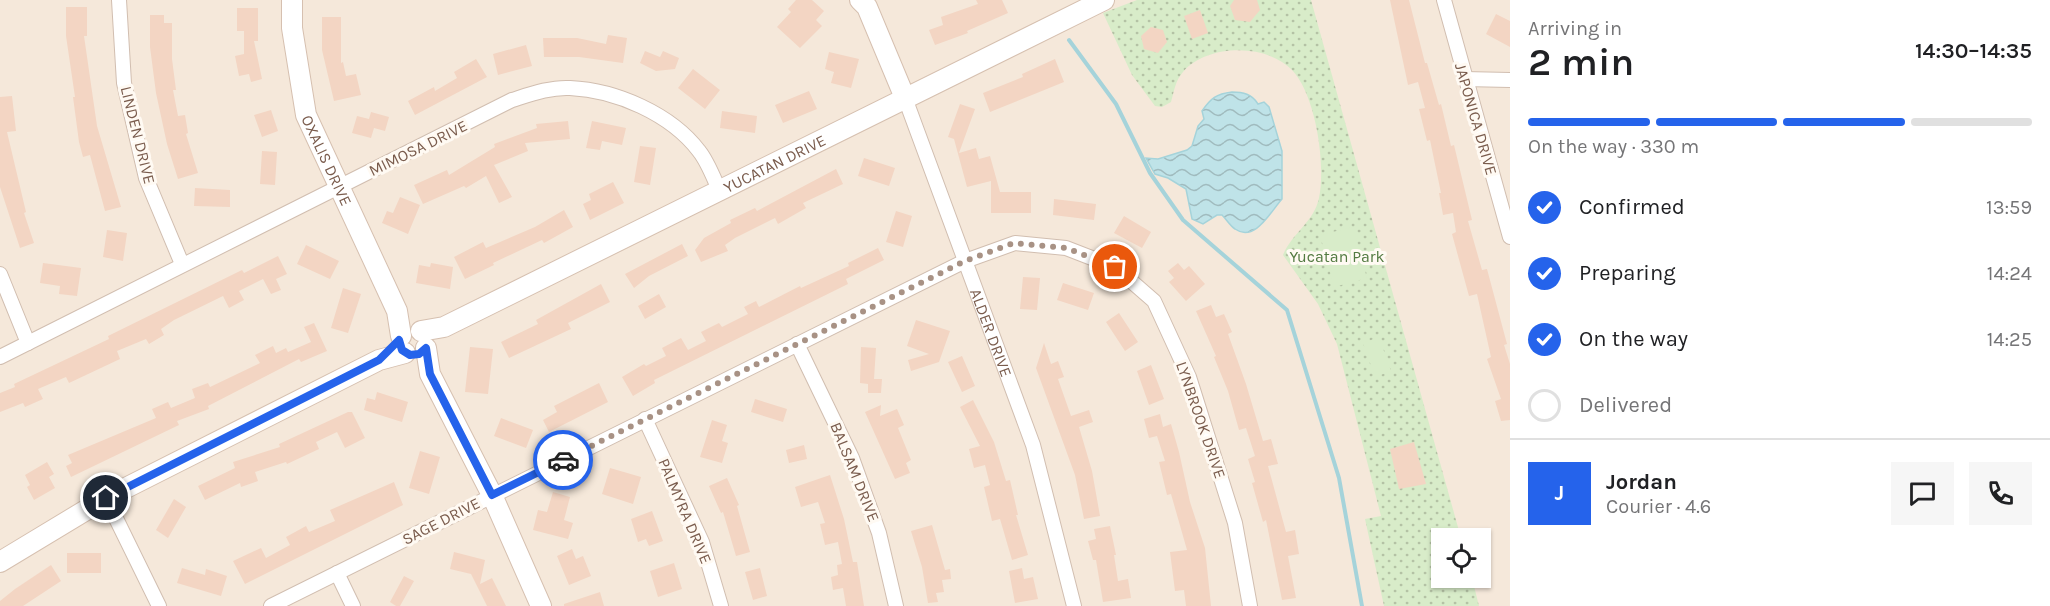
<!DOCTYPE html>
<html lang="en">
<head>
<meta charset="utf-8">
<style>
	:root { --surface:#fff; --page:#f6f6f6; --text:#202124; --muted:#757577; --line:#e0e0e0; --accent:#2563eb }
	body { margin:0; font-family:Karla,sans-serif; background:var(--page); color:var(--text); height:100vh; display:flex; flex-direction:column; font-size:22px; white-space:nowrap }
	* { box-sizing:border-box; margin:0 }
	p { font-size:20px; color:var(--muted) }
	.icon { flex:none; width:33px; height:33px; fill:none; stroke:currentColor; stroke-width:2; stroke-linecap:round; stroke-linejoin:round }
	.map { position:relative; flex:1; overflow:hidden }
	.panel { display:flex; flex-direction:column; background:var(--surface); width:540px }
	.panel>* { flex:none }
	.fabs { position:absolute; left:1431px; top:528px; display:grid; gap:12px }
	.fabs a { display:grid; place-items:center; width:60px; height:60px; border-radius:0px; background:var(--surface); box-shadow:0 2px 4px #0004; font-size:30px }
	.pin { position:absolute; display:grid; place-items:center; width:51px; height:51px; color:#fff; margin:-26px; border:3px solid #fff; border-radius:50%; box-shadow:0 2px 6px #0007 }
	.courier { position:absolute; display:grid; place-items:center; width:60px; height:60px; margin:-30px; border:4px solid #2563eb; border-radius:50%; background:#fff; color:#222; box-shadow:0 2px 8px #0007 }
	.overview em { font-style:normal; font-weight:600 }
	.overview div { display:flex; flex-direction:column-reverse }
	.overview { display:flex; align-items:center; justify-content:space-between; height:102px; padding:0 18px }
	h1 { font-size:39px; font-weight:600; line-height:45px }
	.bar { display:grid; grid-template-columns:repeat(4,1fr); gap:9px 6px; align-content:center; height:72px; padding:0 18px }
	.bar i { height:8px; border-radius:4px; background:var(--line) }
	.bar .selected { background:var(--accent) }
	.bar p { grid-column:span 4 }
	.line { display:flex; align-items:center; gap:15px; padding:0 18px; border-top:2px solid var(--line) }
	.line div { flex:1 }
	.round { display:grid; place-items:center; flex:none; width:63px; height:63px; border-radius:0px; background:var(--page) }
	ol { padding:0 18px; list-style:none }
	li { display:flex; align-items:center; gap:18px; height:66px }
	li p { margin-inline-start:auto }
	li .icon { padding:6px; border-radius:50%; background:var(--accent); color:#fff; stroke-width:4 }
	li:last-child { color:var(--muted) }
	li i { width:33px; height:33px; border:3px solid var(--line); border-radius:50% }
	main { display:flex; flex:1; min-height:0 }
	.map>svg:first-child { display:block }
</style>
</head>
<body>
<main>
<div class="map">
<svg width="1510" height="606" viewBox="0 0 1510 606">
	<defs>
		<pattern id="park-dots" width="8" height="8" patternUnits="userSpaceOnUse" patternTransform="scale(1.5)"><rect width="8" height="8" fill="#d8ecc9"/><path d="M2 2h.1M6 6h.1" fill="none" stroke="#b4c2a5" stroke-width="1.8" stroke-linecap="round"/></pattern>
		<pattern id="water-waves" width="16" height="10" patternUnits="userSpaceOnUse" patternTransform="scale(1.5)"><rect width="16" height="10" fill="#bfe3e8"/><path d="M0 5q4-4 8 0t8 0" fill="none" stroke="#a0bbbe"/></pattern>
	</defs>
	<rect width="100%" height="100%" fill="#fdf6ec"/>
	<path fill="#f5e8da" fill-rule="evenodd" d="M0,0H1510V606H0ZM1442,538H1480V578H1442Z"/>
	<path fill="url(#park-dots)" d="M1137,0H1311L1461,538H1442V578H1472L1479,606H1384L1365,519L1381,516L1337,344L1318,304L1283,255C1292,233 1314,222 1319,198C1326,165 1316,95 1292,70C1266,43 1207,44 1183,72C1175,81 1174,92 1171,102L1162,107L1155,106L1132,75L1103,13Z"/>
	<path fill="#d8ecc9" d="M1353,227L1367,278L1334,287L1320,235Z
		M1379,337L1391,371L1375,377L1363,343Z"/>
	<path fill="url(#water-waves)" stroke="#a5d3da" stroke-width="1.5" d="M1232,92C1243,92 1252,94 1258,104L1264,102L1269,107L1282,151V199C1271,211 1255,243 1235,229C1230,226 1227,220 1222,215H1217L1203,224L1192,219L1186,189L1168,178L1155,174L1146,158L1158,159L1187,150L1192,146L1198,126L1204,119L1202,111C1211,98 1216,94 1232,92Z"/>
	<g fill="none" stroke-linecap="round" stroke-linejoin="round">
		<path stroke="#a5d3da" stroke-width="4" d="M1069,40L1116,104L1150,173L1183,220L1287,310L1339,478L1362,606"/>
	</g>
	<path fill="#f3d5c3" d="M796,0H812L824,11L816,20L822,26L800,48L777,27L791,12L788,9Z
		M976,0H1002L1008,13L967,31L968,33L935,45L929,30L943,25L941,17L978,4Z
		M1234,0H1257L1260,10L1250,22L1235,20L1230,6Z
		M1390,0H1409L1425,63H1427L1439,105L1441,104L1451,146L1454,145L1472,220L1468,221L1482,270L1487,269L1507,344L1504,345L1510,364V420L1501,421L1495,401L1501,399L1487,359L1491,357L1477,294L1469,296L1452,234L1456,232L1453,213L1443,215L1439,193H1441L1430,140L1427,141L1419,109L1425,108L1418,82L1408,85Z
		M66,7H87V36H84L97,126L121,207L105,211L90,155L83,157L79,142L73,97H75L66,36Z
		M237,8H258V41H254L262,79L251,82L249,74L239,76L235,56L244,54V31H237Z
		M1200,10L1208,33L1192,39L1184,16Z
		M1496,14L1510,21V47L1486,34Z
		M150,15H164V23H172V59L176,90H173L178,116L185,115L188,133L186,134L198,173L178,179L167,144L156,93L150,47Z
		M322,17H341V63L343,62L346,76L356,74L361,95L334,101L322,50Z
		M1151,27L1163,30L1167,42L1158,53L1144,49L1141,36Z
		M608,35L627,38L623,63L579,57H544L543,38H577L606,44Z
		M526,45L532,66L498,75L493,54Z
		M645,51L660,57L663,51L679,58L675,69L656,71L640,63Z
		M829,52L859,59L851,88L831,83L834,72L825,69Z
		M476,59L487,77L415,115L408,101L434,87L435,91L457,78L454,72Z
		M1055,59L1064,82L990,112L983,93L1023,77L1022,74Z
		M693,69L720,90L705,109L678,88Z
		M809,91L817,109L783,123L775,105Z
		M12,96L16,131L7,132L26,212L24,213L34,243L20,248L0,187V97Z
		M960,104L975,109L959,153L976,148L979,159L990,156L1000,192H1031V213H991V181L967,187L954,139L948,137Z
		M271,110L278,131L262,137L254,115Z
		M722,111L757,116L755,133L720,128Z
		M371,112L389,117L385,131L374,128L371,138L352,133L357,116L369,119Z
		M568,121L570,139L525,143L528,151L494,165L512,197L499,203L486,176L466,188L464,186L423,204L414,185L447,170L449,175L495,147L494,144L537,128L536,124Z
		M592,121L626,128L622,145L602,141L600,150L586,148Z
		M640,146L656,148L650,185L634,182Z
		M262,151L277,152L275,185L260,184Z
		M864,158L895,168L889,186L858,176Z
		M836,169L843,184L803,203L806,208L778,224L775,218L735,238L725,245L728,251L701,262L695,250L704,238L731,223L730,220L755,208L757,211Z
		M613,182L624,203L590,220L583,204L591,200L589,194Z
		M195,188L230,190V207L194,206Z
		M400,197L420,205L408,234L382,223L387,211L393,213Z
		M1054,199L1096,204L1094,220L1053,215Z
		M564,210L573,227L544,243L542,240L493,263L494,265L465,279L454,257L483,242L486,248L535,227Z
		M896,211L912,216L903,247L886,242Z
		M1124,216L1151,232L1142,248L1114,233Z
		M107,230L127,233L123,261L103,257Z
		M682,244L688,256L649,276L634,288L625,274Z
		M306,245L339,261L330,279L297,264Z
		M878,248L884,260L846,279L848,284L654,380L655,383L633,396L622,377L644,364L646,366L666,356L662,348L681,338L688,350L706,341L701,332L719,323L722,327L748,314L744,307L756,301L759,307L800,286L801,288L849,266L848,263Z
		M278,256L287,274L276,279L281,290L271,294L263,279L239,291L244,300L229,308L223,296L174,320L161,329L164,335L149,344L146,339L117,351L120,359L69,383L66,377L38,389L43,399L25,407L23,403L0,412V393L15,387L14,384L109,339L108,336L242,270L244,273Z
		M43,263L81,268L77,296L59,294L60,286L40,283Z
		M431,263L453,267L450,289L416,283L419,265L430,267Z
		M1178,263L1184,270L1189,266L1205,284L1186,301L1169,282L1174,278L1168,271Z
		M1023,277L1040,278L1037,310L1020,309Z
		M1063,283L1094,293L1088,310L1057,300Z
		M601,284L610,302L568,323L571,329L509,358L501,342L538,324L536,320Z
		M343,288L361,294L348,333L331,328Z
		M659,294L666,307L645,319L638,306Z
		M1211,305L1216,317L1224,314L1232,332L1228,334L1246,384L1263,441L1271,439L1278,464L1268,466L1286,532L1295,530L1299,554L1288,556L1296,598L1282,600L1266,520L1263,522L1252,483L1255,482L1248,459L1255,456L1246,428L1239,430L1228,391L1214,357L1216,356L1196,311Z
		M1119,313L1138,342L1125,351L1106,322Z
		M916,320L950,331L939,362L911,371L908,360L929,354L907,346Z
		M314,323L327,351L301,362L299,359L208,406L209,409L177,421L179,425L71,477L66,466L72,463L68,455L156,418L152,409L168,402L171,408L195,398L192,389L208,383L210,387L260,363L255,355L273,346L276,353L286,348L288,352L311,342L304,327Z
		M1044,343L1051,364L1058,361L1064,377L1058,379L1071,416L1089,410L1093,422L1079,427L1092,471L1100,516L1084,519L1075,475L1036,368Z
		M470,347L493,349L488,394L465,392Z
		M861,347L876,348L874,379H882L881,393H868V384L860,383Z
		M962,356L975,386L962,392L948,362Z
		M1151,365L1164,399L1149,405L1137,371Z
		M599,383L608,402L549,432L543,420L557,412L554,406Z
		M377,392L408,402L402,422L364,410L367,398L375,400Z
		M755,399L787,409L783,422L751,412Z
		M973,400L994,442L1006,481L1010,480L1018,515H1016L1028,555L1012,560L1000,519L992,521L984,487L990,485L985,465L974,468L969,449L980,446L960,407Z
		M881,405L880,416L897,409L904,425L898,428L911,460L906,463L910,473L895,479L865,412Z
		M348,412H352L365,438L345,448L337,432L316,442L319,449L287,464L286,462L255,472L258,481L241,487L240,483L205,500L198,486L235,468L233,462L280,447L279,444Z
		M1160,414L1163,427L1171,424L1179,452L1190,502L1205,548L1211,606H1186L1184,590L1175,591L1170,552L1187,550L1171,494L1167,495L1159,462L1165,461L1157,436L1149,438L1144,419Z
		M501,418L533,430L526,448L494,436Z
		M712,420L727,425L722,441L728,443L722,463L700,457Z
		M1414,442L1426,484L1399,489L1390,449Z
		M804,445L807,459L789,463L786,450Z
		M420,451L440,457L429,494L409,488Z
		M47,462L54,474L49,477L55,488L34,500L27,487L30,485L25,475Z
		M610,468L641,477L633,504L602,494Z
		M830,475L844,519L853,562H857L864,606H846L843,588L833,590L831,577L838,575L837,565L842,564L838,542L825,545L820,524L825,523L818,502L801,507L795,487Z
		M727,478L739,505L737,506L750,552L736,556L723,512L721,513L709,486Z
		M394,482L403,505L245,584L233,561L261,548L266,558L290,545L286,537L306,526L309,532L335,521L330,510Z
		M553,492L570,497L564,520L573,523L568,539L533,530L538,510L547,512Z
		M174,499L186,507L168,538L156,530Z
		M652,511L663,541L649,546L646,539L638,542L631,519Z
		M932,525L945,570L950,569L951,579L942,580L944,592L936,593L938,602L928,603L922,567L911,531Z
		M1110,526L1116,555H1114L1118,581L1128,579L1131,598L1103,602L1096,560H1093L1088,541L1096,539L1094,529Z
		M572,549L576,559L583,556L591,576L569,585L557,556Z
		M454,552L485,560L480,584L492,578L506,606H487L471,574L450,569Z
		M67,553H101V573H67Z
		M674,563L682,589L658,597L650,571Z
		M51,565L61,581L23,606H0V601L15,589Z
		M182,568L205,575L206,569L227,576L221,596L177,583Z
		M760,568L767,596L753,600L745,572Z
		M1022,568L1024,579L1033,577L1038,599L1015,603L1009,571Z
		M404,576L414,581L400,606H396L390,602Z
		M600,592L604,606H564V604Z"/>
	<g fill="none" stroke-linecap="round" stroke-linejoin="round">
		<g stroke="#d1beb0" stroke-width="16">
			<g id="street">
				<path d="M119,0L124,83L146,178L182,264"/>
				<path d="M1444,0L1510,237"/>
				<path d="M1464,79L1510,80"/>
				<path id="s1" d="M905,98L1033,445L1074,606"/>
				<path d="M0,274L28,343"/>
				<path d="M797,344L852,458L879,533L896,606"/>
				<path d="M0,357L512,100C531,94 550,87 570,88C616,90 671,114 699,151C708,162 714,179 720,192"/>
				<path d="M645,419L702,542L721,606"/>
				<path d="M106,498L159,606"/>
				<path d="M337,573L353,606"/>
				<path d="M271,606L965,261L1015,243L1066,248L1115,267L1154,301L1189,377L1235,523L1250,606"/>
			</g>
		</g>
		<g stroke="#d6c0b0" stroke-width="22">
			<g id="secondary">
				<path id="s2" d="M292,0V28L306,115L397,311L401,336"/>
				<path d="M860,0L867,7L905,98"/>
				<path id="s3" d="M421,331L444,327L1104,0"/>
				<path d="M426,348L430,374L492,495L541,606"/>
				<path d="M0,562L106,498L379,360L405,353"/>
			</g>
		</g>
		<use href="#street" stroke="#fff" stroke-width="14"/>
		<use href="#secondary" stroke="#fff" stroke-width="20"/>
	</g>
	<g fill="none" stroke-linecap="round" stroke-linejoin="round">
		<path stroke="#a89285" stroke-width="6" stroke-dasharray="0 10.8" d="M563,460L965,261L1014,243L1066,248L1115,267"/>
		<path stroke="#2563eb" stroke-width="8" d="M106,498L379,360L399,340L402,350L410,355L419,354L426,348L430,374L492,495L563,460"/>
	</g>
	<g text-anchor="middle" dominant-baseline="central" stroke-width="6" stroke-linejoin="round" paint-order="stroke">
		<g font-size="16" fill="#7a5c4d" stroke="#fffaf3">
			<text transform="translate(1476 119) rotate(74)">JAPONICA DRIVE</text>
			<text transform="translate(138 135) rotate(76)">LINDEN DRIVE</text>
			<text transform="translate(418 148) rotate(-26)">MIMOSA DRIVE</text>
			<text stroke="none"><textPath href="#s2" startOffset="166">OXALIS DRIVE</textPath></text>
			<text stroke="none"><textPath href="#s3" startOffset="392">YUCATAN DRIVE</textPath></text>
			<text stroke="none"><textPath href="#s1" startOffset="250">ALDER DRIVE</textPath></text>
			<text transform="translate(1201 420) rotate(71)">LYNBROOK DRIVE</text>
			<text transform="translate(855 472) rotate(68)">BALSAM DRIVE</text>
			<text transform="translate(685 511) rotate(67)">PALMYRA DRIVE</text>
			<text transform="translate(441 521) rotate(-27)">SAGE DRIVE</text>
		</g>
		<g font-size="16" fill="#537a41" stroke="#fffaf3">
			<text x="1337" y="256">Yucatan Park</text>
		</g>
	</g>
</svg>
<div class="fabs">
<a><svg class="icon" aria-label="locate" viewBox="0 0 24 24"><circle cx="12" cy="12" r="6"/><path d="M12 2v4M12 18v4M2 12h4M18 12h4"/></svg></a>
</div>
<div class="pin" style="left:1115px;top:267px;background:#ea580c"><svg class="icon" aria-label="bag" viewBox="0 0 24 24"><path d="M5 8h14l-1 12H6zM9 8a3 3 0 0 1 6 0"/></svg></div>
<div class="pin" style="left:106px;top:498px;background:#1f2937"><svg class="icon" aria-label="home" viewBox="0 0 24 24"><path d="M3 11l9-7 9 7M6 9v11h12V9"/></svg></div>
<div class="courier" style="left:563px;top:460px"><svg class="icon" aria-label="car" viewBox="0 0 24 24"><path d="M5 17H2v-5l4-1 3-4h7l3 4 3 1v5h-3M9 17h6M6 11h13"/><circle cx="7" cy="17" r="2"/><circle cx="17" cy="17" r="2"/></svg></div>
</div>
<section class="panel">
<div class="overview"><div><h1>2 min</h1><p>Arriving in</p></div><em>14:30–14:35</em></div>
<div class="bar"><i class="selected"></i><i class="selected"></i><i class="selected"></i><i></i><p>On the way · 330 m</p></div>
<ol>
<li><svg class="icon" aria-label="check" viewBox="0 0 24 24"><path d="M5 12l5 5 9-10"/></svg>Confirmed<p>13:59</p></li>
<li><svg class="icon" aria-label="check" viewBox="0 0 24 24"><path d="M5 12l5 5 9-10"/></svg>Preparing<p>14:24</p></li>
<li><svg class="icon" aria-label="check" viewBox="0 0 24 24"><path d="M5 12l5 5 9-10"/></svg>On the way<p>14:25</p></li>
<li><i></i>Delivered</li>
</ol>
<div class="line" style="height:108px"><b class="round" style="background:var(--accent);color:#fff">J</b><div><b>Jordan</b><p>Courier · 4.6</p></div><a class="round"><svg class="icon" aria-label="chat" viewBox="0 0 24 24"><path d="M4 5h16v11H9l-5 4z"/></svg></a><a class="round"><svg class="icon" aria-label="phone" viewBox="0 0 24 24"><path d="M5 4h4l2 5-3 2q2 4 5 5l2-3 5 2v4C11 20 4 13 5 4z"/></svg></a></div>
</section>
</main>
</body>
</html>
